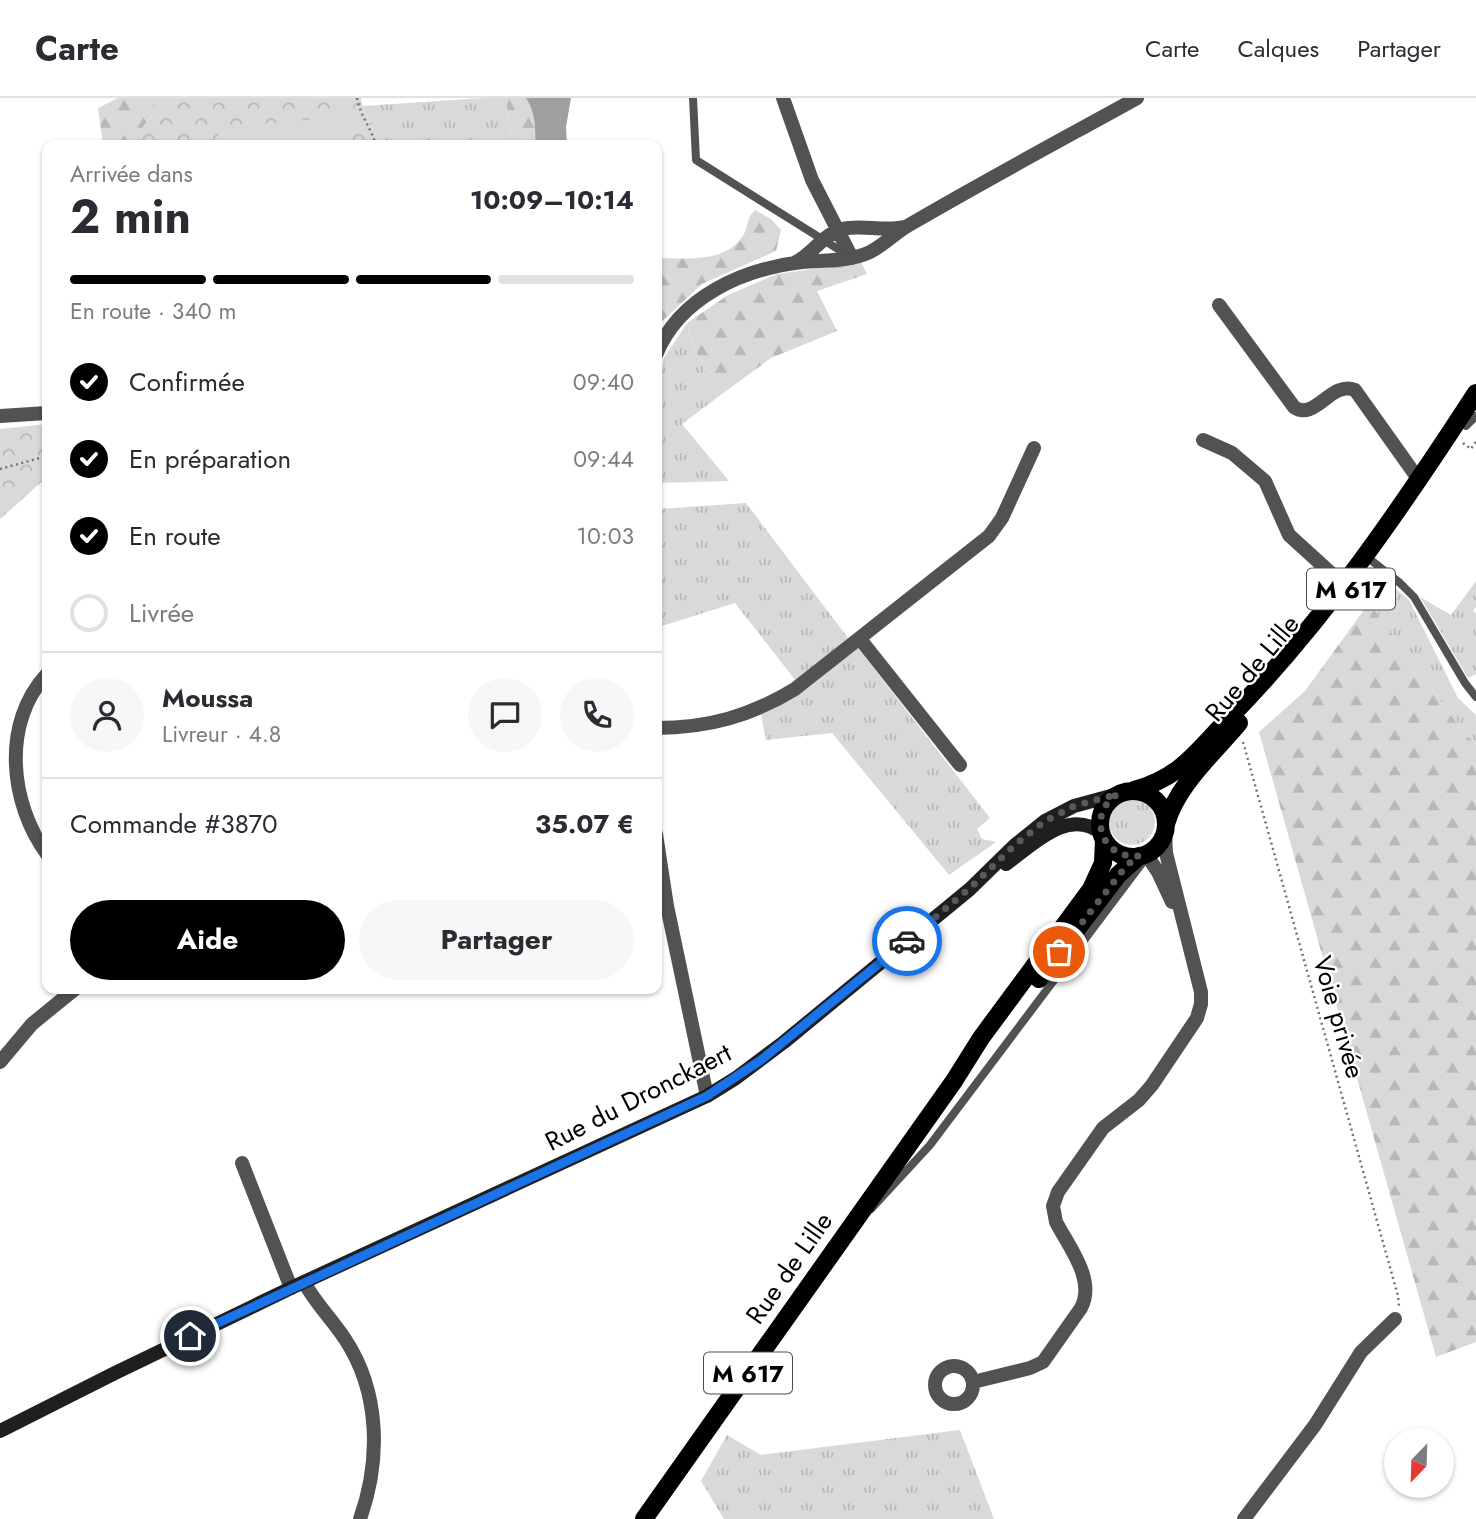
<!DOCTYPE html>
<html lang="fr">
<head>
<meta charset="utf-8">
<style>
	:root { --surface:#fff; --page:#f7f7f7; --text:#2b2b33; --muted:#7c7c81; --line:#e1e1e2; --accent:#000 }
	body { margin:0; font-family:Jost,sans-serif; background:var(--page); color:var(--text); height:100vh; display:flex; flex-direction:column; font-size:26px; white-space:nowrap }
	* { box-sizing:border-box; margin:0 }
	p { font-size:23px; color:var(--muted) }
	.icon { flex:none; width:38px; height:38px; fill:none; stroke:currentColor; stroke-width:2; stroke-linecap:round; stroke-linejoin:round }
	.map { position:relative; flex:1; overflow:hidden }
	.side { position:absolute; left:42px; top:42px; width:620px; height:854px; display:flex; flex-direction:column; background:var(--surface); border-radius:14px; box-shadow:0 2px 5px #0004 }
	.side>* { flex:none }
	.needle { width:46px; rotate:203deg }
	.fabs { position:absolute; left:1384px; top:1330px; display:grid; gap:14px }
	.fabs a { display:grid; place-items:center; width:70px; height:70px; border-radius:50%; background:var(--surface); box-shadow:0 2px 5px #0004; font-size:35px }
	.pin { position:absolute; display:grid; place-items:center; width:60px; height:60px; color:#fff; margin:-30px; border:4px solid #fff; border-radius:50%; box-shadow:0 2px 7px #0007 }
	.courier { position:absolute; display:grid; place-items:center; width:70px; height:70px; margin:-35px; border:5px solid #1a73e8; border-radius:50%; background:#fff; color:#222; box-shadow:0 2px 9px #0007 }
	.head em { font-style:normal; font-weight:700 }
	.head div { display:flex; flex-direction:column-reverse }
	.head { display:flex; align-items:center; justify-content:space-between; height:119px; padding:0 28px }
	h1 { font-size:46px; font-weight:700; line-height:52px }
	.bar { display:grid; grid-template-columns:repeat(4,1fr); gap:10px 7px; align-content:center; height:84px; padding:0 28px }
	.bar i { height:9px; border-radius:5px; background:var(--line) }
	.bar .on { background:var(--accent) }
	.bar p { grid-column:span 4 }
	.line { display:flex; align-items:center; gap:18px; padding:0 28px; border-top:2px solid var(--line) }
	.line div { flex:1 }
	.round { display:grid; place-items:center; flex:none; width:74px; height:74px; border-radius:37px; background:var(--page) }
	ol { padding:0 28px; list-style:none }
	li { display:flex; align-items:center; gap:21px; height:77px }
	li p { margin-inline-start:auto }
	li .icon { padding:7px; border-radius:50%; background:var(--accent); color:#fff; stroke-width:4 }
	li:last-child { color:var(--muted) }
	li i { width:38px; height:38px; border:4px solid var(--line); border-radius:50% }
	.button { display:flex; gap:14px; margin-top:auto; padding:14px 28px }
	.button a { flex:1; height:80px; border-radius:42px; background:var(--accent); color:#fff; font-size:28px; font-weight:700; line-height:80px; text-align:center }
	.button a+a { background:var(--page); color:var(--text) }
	header { display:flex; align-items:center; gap:42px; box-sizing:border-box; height:98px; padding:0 35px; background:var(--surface); border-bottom:2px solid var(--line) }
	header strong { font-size:33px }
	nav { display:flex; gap:38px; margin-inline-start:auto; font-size:24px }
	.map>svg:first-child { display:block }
</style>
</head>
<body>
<header>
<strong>Carte</strong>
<nav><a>Carte</a><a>Calques</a><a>Partager</a></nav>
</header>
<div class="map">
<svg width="1476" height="1421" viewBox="0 0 1476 1421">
	<defs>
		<pattern id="grass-tufts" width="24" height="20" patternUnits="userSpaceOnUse" patternTransform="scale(1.75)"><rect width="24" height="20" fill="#d9d9d9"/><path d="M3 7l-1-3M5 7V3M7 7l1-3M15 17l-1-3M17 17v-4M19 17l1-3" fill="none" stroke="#b8b8b8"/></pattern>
		<pattern id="forest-firs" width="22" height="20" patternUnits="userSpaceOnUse" patternTransform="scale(1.75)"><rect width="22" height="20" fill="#d9d9d9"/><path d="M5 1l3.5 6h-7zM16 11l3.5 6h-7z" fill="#b8b8b8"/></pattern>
		<pattern id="park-crowns" width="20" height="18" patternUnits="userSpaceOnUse" patternTransform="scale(1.75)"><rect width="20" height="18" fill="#d9d9d9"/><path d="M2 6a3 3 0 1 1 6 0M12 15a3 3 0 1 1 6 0" fill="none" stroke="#b8b8b8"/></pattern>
	</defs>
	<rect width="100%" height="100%" fill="#fff"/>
	<path fill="url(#grass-tufts)" d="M484,0H506L512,47H380L362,8Z
		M687,225L692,246L718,299L682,326L729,383L658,385L656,297L664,260Z
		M746,405L848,540L796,583L735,505L662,528L659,411Z
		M1385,482L1409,502L1458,600L1476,617V646L1463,634L1369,505Z
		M1476,483V509L1473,513L1476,515V576L1468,580L1420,499L1451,517Z
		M858,550L990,720L977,731L982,741L996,744L949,777L832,635L766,642L761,617L803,594Z
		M1109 724a23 23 0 1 1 46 0a23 23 0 1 1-46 0Z
		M960,1332L994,1421H724L701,1383L727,1337L761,1357Z"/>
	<path fill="url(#forest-firs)" d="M118,0H151L155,14L129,47H103L98,10Z
		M506,0H526C535,13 536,32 535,47H512Z
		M755,112L771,121L781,132L776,153L702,186L656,229V160C685,160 727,166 744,136C749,127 746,120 755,112Z
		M861,164L867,176L817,193L837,233L771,260L718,299L692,246L687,225L728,197L777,176Z
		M1369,505L1463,634L1476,646V1244L1436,1259L1259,634L1305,593Z"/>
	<path fill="url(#park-crowns)" d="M151,0H361L362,8L380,47H129L155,14Z
		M47,326V379L0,421V331Z"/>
	<path fill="#d9d9d9" d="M350,18L353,47H219L218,30Z"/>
	<path fill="#a0a0a0" d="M526,0H571L566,29L567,47H535C536,32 535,13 526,0Z"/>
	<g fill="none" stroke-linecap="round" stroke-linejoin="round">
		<path stroke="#747474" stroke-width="2.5" stroke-dasharray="2 3.5" stroke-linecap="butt" d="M357,0C360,17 371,30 376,47
			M1463,345L1471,351L1476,343
			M0,371L47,358
			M1243,644L1398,1198L1399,1208"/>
		<path stroke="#525252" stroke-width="8" d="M693,0L696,62L849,158
			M1466,328L1476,318
			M1372,463L1400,485L1414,499L1465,585L1476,599
			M871,1111L930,1047L1152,752"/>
		<path stroke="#525252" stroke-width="14" d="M783,0L812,82L852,160
			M796,164C812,156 824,136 842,131C862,126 883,134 904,129
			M1219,207L1294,309C1315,324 1331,282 1355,292L1419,382
			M656,257C679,199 743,171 802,164C824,162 849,164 870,154C884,147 895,135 909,127C984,83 1061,42 1137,0
			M0,318L47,315
			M1203,342L1232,355L1265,383L1289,437L1344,487
			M860,541L960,667
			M47,576C1,625 10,706 47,756
			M656,630C708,630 751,618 795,591L989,438L1002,420L1034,350
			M656,736L667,808L707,998
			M1146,756L1158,774L1172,804
			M0,964L32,926L75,891
			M242,1065L291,1190
			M304,1184C315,1205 332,1221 345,1241C380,1294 381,1362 360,1421
			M935 1287a19 19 0 1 1 38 0a19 19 0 1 1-38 0Z
			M973,1284L1030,1270L1043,1264L1081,1210C1096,1182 1069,1149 1056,1124L1053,1108L1058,1094L1103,1030L1139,1002L1152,987L1197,920L1201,906V894L1166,755L1165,734
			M1244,1421L1315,1327L1361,1254L1395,1221"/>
		<path stroke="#1f1f1f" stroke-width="14" d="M1006,766C1033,747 1068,709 1101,735
			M0,1333L115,1275L291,1190L707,998L736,980L784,944L970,791L1015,747L1045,723L1074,708L1118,696"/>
		<path stroke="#000" stroke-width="18" d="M1134,692C1180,680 1197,653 1229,620C1325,522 1402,409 1476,295
			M1100 726a33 33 0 1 1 66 0a33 33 0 1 1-66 0Z
			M1166,726C1177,687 1213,656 1239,625
			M1039,881L1118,777L1139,758
			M644,1421L954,983L981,940L1091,791L1103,765L1104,742"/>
	</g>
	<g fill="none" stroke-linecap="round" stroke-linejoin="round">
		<path stroke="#595959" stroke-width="7" stroke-dasharray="0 12.6" d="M907,843L970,790L1015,747L1045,723L1074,708L1118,696C1086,715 1101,762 1139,758L1127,767L1059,854"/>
		<path stroke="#1a73e8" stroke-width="9" d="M190,1238L707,998L761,962L907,843"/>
	</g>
	<g text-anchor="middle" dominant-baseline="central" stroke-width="5" stroke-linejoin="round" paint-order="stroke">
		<g fill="#fff" stroke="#4c4c4c" stroke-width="2">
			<rect x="1307" y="470.5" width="88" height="41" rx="5"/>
			<rect x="704" y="1254.5" width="88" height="41" rx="5"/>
		</g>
		<g font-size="24" font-weight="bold" fill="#000">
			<text x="1351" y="491">M 617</text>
			<text x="748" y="1275">M 617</text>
		</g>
		<g font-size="26" fill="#000" stroke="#fff">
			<text transform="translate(1252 570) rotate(-50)">Rue de Lille</text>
			<text transform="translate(1339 919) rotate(74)">Voie privée</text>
			<text transform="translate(638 999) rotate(-27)">Rue du Dronckaert</text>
			<text transform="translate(789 1170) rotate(-55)">Rue de Lille</text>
		</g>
	</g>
</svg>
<div class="fabs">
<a><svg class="needle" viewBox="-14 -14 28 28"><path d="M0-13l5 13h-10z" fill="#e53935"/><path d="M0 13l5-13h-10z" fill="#7c7c81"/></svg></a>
</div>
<div class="pin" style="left:1059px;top:854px;background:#ea580c"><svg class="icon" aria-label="bag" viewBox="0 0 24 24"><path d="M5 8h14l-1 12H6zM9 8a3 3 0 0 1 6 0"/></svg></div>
<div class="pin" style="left:190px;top:1238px;background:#1f2937"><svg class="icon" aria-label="home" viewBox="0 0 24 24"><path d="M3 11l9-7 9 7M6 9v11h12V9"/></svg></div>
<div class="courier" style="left:907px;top:843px"><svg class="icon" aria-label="car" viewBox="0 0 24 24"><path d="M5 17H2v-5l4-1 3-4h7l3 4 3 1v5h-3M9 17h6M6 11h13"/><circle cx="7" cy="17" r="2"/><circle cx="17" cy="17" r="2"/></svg></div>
<section class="side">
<div class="head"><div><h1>2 min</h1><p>Arrivée dans</p></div><em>10:09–10:14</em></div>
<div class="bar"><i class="on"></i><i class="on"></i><i class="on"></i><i></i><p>En route · 340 m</p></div>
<ol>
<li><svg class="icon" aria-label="check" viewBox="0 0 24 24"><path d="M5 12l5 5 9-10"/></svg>Confirmée<p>09:40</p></li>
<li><svg class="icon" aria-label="check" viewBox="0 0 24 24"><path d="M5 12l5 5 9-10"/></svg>En préparation<p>09:44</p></li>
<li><svg class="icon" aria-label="check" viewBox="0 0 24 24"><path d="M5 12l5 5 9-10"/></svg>En route<p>10:03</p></li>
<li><i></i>Livrée</li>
</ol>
<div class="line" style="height:126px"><a class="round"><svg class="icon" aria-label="person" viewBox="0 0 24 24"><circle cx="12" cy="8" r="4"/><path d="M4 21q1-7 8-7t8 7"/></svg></a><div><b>Moussa</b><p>Livreur · 4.8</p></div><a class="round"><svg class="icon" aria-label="chat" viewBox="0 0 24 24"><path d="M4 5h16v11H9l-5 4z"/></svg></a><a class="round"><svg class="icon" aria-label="phone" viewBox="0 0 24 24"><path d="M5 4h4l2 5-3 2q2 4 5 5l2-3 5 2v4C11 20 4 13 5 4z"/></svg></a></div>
<div class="line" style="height:91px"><div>Commande #3870</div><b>35.07 €</b></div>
<div class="button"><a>Aide</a><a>Partager</a></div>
</section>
</div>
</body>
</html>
